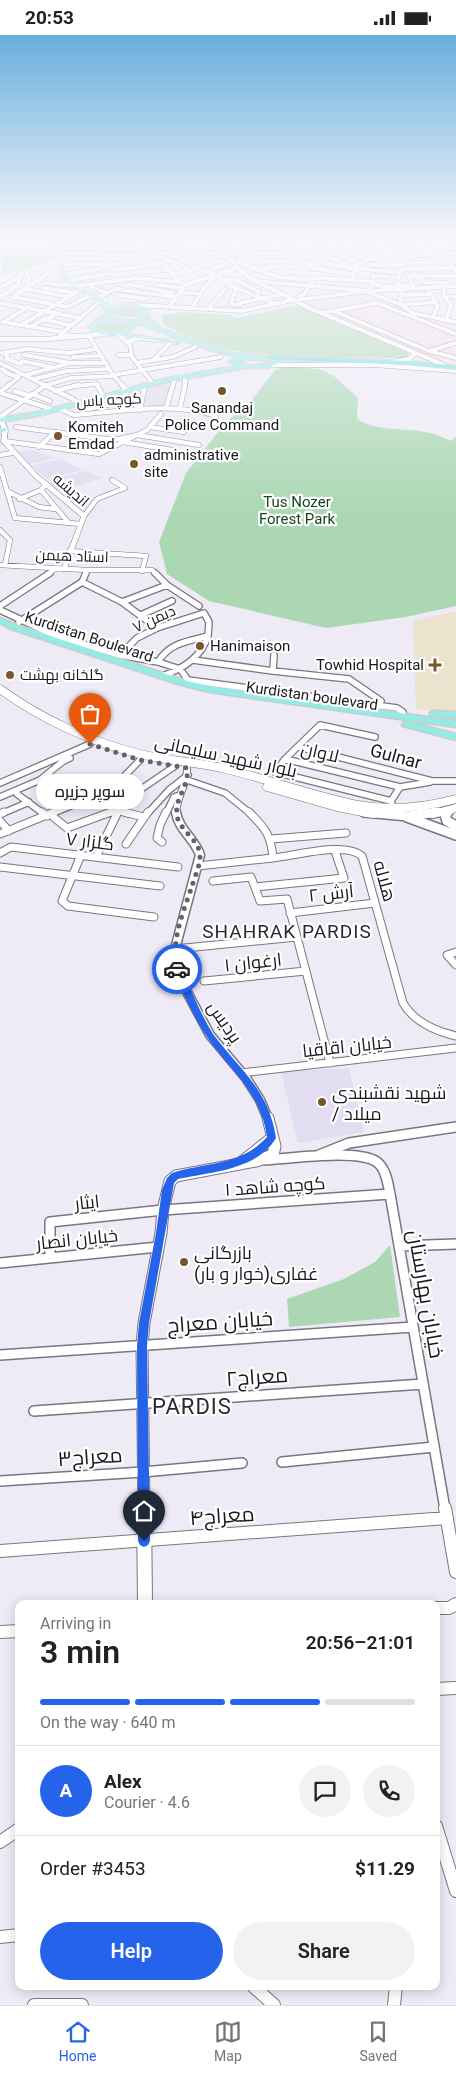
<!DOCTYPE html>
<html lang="en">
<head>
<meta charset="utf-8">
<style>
	:root { --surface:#fff; --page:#f2f2f2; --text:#222; --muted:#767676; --line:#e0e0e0; --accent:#2563eb }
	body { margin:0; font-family:Roboto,Cairo,sans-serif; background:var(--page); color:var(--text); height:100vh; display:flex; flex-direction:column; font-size:19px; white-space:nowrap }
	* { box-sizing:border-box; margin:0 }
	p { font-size:16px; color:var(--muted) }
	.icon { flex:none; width:28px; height:28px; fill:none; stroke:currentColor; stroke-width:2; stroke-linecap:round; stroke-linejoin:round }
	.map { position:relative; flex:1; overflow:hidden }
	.details { position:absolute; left:15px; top:1565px; width:425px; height:390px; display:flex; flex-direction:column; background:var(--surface); border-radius:10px; box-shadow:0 2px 12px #0003 }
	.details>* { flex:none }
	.pin { position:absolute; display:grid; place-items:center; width:42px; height:42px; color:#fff; margin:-51px -21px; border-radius:50% 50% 50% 0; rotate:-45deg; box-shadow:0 0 5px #0007 }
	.pin .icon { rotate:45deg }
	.courier { position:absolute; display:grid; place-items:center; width:50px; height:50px; margin:-25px; border:4px solid #2563eb; border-radius:50%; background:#fff; color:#222; box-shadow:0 1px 6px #0007 }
	.bubble { position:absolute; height:35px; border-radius:18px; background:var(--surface); box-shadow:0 2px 12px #0003; font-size:16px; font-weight:600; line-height:35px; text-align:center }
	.headline em { font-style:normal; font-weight:600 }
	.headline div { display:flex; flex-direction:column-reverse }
	.headline { display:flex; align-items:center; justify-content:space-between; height:85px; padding:0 25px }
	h1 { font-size:32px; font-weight:600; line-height:38px }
	.bar { display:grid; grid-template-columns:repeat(4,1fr); gap:8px 5px; align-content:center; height:60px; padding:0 25px }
	.bar i { height:6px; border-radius:4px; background:var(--line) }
	.bar .selected { background:var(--accent) }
	.bar p { grid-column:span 4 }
	.line { display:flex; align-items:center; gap:12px; padding:0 25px; border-top:1px solid var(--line) }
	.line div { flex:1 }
	.round { display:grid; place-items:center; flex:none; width:52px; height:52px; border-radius:26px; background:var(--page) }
	.button { display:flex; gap:10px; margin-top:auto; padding:10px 25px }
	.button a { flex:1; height:58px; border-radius:30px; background:var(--accent); color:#fff; font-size:20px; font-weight:600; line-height:58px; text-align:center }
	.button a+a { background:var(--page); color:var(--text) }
	.status { display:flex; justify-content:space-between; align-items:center; height:35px; padding:0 25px; background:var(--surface); direction:ltr }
	.status svg { height:14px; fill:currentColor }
	.tabs { display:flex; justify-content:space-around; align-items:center; height:70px; border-top:1px solid var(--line); background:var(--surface); font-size:14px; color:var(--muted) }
	.tabs a { display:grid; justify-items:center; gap:2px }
	.tabs .selected { color:var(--accent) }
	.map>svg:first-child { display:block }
</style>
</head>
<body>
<div class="status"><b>20:53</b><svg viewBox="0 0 49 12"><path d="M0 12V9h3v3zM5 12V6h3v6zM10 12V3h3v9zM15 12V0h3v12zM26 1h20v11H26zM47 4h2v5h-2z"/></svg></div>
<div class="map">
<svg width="456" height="1970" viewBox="0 0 456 1970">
	<rect width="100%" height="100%" fill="#eeebf7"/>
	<path fill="#e2ddf0" d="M172,348L163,372L144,373L145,354Z
		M32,415L57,423L30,429L17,417Z
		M60,424L83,435L47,444L31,431Z
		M86,436L102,443L58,456L48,445Z
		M349,1033L364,1097L298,1108L281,1037Z"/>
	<path fill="#efddee" d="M366,257L401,271L411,278L456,288V328L423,319L301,267Z"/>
	<path fill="#ebe3ce" d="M456,576V677L416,674L413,586Z"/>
	<path fill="#abd8b3" d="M27,218H54L56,225L29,235L10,236L9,239H2L4,236L1,223Z
		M126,270L137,271L145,275C139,285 119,284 110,277Z
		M297,270L408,318V322L400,323C344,322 287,325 232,315C208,311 185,299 163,290L162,280L183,277L231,280L236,283Z
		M112,285L127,287L132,291C120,297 107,302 96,293L98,289Z
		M290,332L319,334L334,341L358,363L357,383C369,396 406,393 425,397C434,398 442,402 451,406L456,402V571L406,582L326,593L209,566L167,539L159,507L186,438L226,387L247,371L276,334Z
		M390,1210L400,1282L289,1292L287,1264L344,1244L375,1227Z"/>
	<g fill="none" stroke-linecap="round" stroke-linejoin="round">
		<g stroke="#797681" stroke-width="5">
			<path id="minor-far5" d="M234,203L235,205H230L241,216V224L238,226L240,228L278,242L313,245
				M364,203L390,219
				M392,203L427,213L434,223L453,230L456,241
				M431,203L446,212
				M434,204L449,203
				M59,205L109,204L215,213
				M176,205L190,206
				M235,205L252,203
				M313,206L307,209H299L295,213L296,217L316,226L357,235
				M376,206L396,216
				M340,207L363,216L375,224
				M22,211L24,203
				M243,212L299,203
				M283,212L320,214L353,204
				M327,212L358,228
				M62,213L124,214L165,218L182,224L193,232L220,242L236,253L277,269
				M427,213L456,210
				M320,214L333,224L349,230
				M170,215L223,227
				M64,218L135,220
				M199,219L217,218
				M229,219L279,218
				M152,221L171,225L164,228L176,244L185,250L169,272
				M407,221L456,218
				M171,225L187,233
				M242,228L279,226L315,229
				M403,228L438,227
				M66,229H106
				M368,230H402
				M308,232L351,239
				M356,233L401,238
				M403,234L456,233
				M116,235L164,228
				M257,235L282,231
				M0,236H2
				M205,236L224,230
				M26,237L29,245L26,254L69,262
				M134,237L171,235
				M290,237L320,239
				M68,239L103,233L132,224
				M173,239L198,234
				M416,242L425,247L447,248
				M313,243L367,246L383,252L412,250
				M71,245L109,239
				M225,245L235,244L259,257L257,261
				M257,246L368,256L374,250L373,241L389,242
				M352,246L353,239L357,235L354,231L358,228L407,212
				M44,248L74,251
				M128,249L173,258
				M160,250L183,253
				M185,250L234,234
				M78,251L134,243L180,247
				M444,251V261L451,270L446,285
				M0,252L15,245L21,238L61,224
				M92,252L107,258
				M427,252L438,271L433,282
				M44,253L75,258
				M236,253L231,269L240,270
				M414,253L409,241H455
				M115,254L175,262
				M402,254L397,246L411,214L407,212
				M400,255L403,260L400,263L402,270L435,267
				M365,256L402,270L412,278L456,287
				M179,257L200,259
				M119,260L147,264
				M403,260L430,259
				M300,261L304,259L312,247
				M444,261L456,262
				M0,262L19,249L20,240
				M13,262L67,272L91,260
				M99,262L118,253
				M12,263L62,229
				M0,268L81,283
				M240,268L280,260
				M192,273L205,251L215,242
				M208,274L225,254
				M334,276L429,316L456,323
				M321,278L377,268L456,299
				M43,284L72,291
				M3,287L63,297
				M3,287L29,272
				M21,290L81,255
				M31,291L59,278
				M118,299L130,310L132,322L151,346
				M127,307L139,303L156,305
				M429,316L456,308
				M24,320L71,328H106
				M118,320H132
				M73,322L101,321
				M153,325L172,306
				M22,326L51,332
				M0,328L46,351
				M136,328L173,322L195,312
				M21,329L7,324V320L2,318L27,314L69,318L96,314
				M2,334L9,339L19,342L8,351
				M26,340L67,329
				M113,340L221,322
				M34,344L67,336L109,334
				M185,344V351
				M44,351L71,343L114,341
				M74,351L97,349L98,351
				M173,351L174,346"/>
		</g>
		<g stroke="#797681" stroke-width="5.5">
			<path id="minor-far4" d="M44,350L75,365
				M97,350L102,359
				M15,356L30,361
				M55,356L78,350
				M123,356L140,375
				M0,357L9,350
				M0,358L49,373
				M32,359L50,366
				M166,373L173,350
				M180,373L185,350
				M88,374L120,367
				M62,375L74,380C120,377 172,366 216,381
				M140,375L144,354
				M0,382L46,350
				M16,392L114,405L137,400L199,410
				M150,392L184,397
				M4,406L99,419L147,395L161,379
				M123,407L172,415
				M39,412L55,397
				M0,420L12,418
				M0,432L15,483L81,489
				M46,449L41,455L68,487
				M7,456L39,472L55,474
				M19,464L41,455
				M84,481L97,464L125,453L112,445
				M0,495L10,505L5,530
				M69,516L146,521L142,536
				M0,530L87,535H152L156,539
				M48,539L57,533
				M85,539L87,535"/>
		</g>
		<g stroke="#797681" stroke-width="8">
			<path id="minor-far3" d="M86,538L82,547L122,567L157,593
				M155,538L167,550L199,571
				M122,567L167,550
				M0,571L50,538
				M0,575L56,601L120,620
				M204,578L209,587L208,601C188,606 169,608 158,627L120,620L137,603L157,593Z
				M141,580L172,566
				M19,587L82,547
				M274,620L273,636L349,644L381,666L379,671
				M193,625L273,636
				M158,627L180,634L188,645L397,673L403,677
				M162,641C183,634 201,623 208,601
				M299,712L432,746H456
				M285,724L320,690L375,702
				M187,745L225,758L251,779
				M0,748L90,709
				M17,759L44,779
				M0,762L40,745L62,727L70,723
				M391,766L400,752L430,747
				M393,773L391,766L275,737L285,724L400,752
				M1,779L29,767
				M51,779L112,754L140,725
				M105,779L119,776L129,779
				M117,779L128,763L175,731
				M147,779L169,755L188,740
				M166,779L174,762L180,760"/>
		</g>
		<g stroke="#797681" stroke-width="9">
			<path id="minor-far2" d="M42,777L47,781
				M124,777L143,782
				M249,777C266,794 271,800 273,823C294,821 346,806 362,821L403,968C414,987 435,996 456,1001
				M0,779L4,777
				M51,780L67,793L111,777
				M0,786L9,796
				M0,799L54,777
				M271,804L346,798
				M162,807L157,803L160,790L166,777
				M126,809L148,777
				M0,818L11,812L178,832
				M81,820L62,866L68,871L154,882
				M96,822L118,777
				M198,831L273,823
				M0,832L160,851
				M213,846L251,842L260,866L287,864L330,1028
				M255,852L344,843L335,816
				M290,878L375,868
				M175,914L297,902
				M456,917L447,920L456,930
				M204,946L306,936
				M241,1038L456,1013"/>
		</g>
		<g stroke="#797681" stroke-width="12">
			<path id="minor-far1" d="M319,1120L349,1108L456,1092
				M266,1125C290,1123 358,1114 377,1127C386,1134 388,1149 390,1159L445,1474
				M399,1211L456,1209
				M50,1223V1187L163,1175L390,1159
				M0,1228L158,1212
				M0,1320L413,1292
				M34,1376L423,1349
				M282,1427L434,1412
				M0,1446L143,1437L242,1428"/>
		</g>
		<g stroke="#797681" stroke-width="14">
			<path id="minor" d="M445,1473L456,1537
				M0,1516L447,1483
				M436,1573H449L456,1569
				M0,1597L19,1596
				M436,1654L456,1653
				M436,1791L456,1856
				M0,1807L19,1794
				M0,1902L19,1900
				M253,1951L274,1970
				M34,1970H82
				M394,1970L396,1951"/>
		</g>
		<g stroke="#797681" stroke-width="5">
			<path id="tertiary-far5" d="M0,212L62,211
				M106,264L98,268L60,300L89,301L113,340L123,351
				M137,270L242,276L288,266L368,256L456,251
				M269,330H373L456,336"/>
		</g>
		<g stroke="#797681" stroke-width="6">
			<path id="tertiary-far4" d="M122,350L125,353
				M4,406L36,441L84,481L64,534"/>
		</g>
		<g stroke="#797681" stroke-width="8">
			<path id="tertiary-far3" d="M176,779C176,762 188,749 187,733"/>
		</g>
		<g stroke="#797681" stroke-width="11">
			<path id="tertiary-far2" d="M176,777C178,794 195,804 200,820L175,914L176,931L180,944L210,1000L246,1043L260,1065L268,1084"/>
		</g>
		<g stroke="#797681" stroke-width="13">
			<path id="tertiary-far1" d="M243,1126L272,1103
				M144,1474L142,1311L144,1288L161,1198L163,1175L170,1146L176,1141L256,1126L273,1120L275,1111L268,1083"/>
		</g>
		<g stroke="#797681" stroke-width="16">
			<path id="tertiary" d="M144,1473L145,1569"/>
		</g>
		<g stroke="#797681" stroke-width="5.5">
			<path id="secondary-far3" d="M216,203L224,219L248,242L309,273L416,318
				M0,304H47L105,299
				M393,327L409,324L416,318L442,329"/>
		</g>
		<g stroke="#797681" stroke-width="7">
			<path id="secondary-far2" d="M0,382L5,395L4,406"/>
		</g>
		<g stroke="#797681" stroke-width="9">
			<path id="secondary-far1" d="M0,654C41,684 91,707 140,719C169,726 198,727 226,734C270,745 314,761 358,770C390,776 425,772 456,764
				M267,752L337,772L373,779
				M433,779L456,773
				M446,779L450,775"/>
		</g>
		<g stroke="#797681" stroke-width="12">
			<path id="secondary" d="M364,777L408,781L438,777
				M448,777L445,780L447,786L456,791
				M407,782L456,800"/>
		</g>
		<g stroke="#cccccd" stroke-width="3">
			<path id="primary" d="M52,203H56L59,208C63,220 62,236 71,246C83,258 103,257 110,274C124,266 135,266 149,274V282L161,293L214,312L234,318L273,322L281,327L267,333H245L168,347L38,381L0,387V383L38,377L168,343L237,331L228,327L238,322L210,315L142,290L138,289L126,299L181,307L178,309L119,300H103L93,296L89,292L106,277C100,259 81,261 69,250C57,238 59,218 52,203ZM132,270L144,276L136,286L109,283L102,285L107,280L112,281L111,277L125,271ZM144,283L153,290L141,287ZM109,286L133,288C123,298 106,302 95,292L98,289ZM251,324L272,326L274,327L254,331L235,327Z
				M0,394L5,393L8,395L0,398Z
				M0,583L17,590L187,646L209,651L456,686V692L209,657L181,650L11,594L0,588Z
				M433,676L456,677V683L430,681V677Z
				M406,686L456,699V705L403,691L402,689Z"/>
		</g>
		<g stroke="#cccccd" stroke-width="3">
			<path id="trunk" d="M268,321L409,326L456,331V335L409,330L266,324Z"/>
		</g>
		<use href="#minor-far5" stroke="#fff" stroke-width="4"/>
		<use href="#minor-far4" stroke="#fff" stroke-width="4.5"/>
		<use href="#minor-far3" stroke="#fff" stroke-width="5.5"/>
		<use href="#minor-far2" stroke="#fff" stroke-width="7"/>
		<use href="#minor-far1" stroke="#fff" stroke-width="9"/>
		<use href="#minor" stroke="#fff" stroke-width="12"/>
		<use href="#tertiary-far5" stroke="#fff" stroke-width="4"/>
		<use href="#tertiary-far4" stroke="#fff" stroke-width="5"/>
		<use href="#tertiary-far3" stroke="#fff" stroke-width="6"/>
		<use href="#tertiary-far2" stroke="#fff" stroke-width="8"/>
		<use href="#tertiary-far1" stroke="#fff" stroke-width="11"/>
		<use href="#tertiary" stroke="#fff" stroke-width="14"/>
		<use href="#secondary-far3" stroke="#fff" stroke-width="4.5"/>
		<use href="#secondary-far2" stroke="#fff" stroke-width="5.5"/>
		<use href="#secondary-far1" stroke="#fff" stroke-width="8"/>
		<use href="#secondary" stroke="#fff" stroke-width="9"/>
		<use href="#primary" fill="#92ebe4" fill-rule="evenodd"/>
		<use href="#trunk" fill="#6ee4db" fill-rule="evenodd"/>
	</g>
	<linearGradient id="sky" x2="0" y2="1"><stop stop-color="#68afdd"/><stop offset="0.42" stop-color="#f7f6fb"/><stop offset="1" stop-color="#f7f6fb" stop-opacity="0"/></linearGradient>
	<rect width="456" height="479" fill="url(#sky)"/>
	<path fill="#2563eb" d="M177,931C181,933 197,968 200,975C204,983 208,991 213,999C240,1035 269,1055 276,1103C257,1135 211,1137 178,1144L174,1148L149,1288L147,1311L150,1506L148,1510L144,1512L140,1510L138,1506L137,1311L139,1288L156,1198L162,1155L167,1143L172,1138C207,1127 241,1131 267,1102C261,1057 231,1037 207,1002C195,985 186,963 176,944L173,934Z"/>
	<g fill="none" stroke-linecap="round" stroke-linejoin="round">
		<path stroke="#646269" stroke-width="5" stroke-dasharray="0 9" d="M90,709L140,725L187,733C190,751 174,763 177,781C180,796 200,805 200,821C200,831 195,841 192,851C184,875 170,908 177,934"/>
	</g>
	<g fill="#77582d" stroke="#fff" stroke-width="2">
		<circle cx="222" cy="356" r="5"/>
		<circle cx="58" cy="401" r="5"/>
		<circle cx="134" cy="429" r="5"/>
		<circle cx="200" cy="611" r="5"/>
		<path d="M432.5 622.5h5v5h5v5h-5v5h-5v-5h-5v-5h5z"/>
		<circle cx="10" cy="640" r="5"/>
		<circle cx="322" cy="1067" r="5"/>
		<circle cx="184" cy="1227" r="5"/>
	</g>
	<g text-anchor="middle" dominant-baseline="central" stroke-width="4.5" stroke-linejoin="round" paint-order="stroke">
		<g font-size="15" fill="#19181c" stroke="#fff">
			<text transform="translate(109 365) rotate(-3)">کوچه یاس</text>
			<text transform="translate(71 455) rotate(41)">اندیشه</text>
			<text transform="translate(72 521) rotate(2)">استاد هیمن</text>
			<text transform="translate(154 584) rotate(-24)">دیمن ۷</text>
			<text transform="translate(89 602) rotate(18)">Kurdistan Boulevard</text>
			<text transform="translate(312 661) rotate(8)">Kurdistan boulevard</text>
		</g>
		<g font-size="15" fill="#19181c" stroke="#fff" text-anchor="start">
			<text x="222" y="373" text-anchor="middle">Sanandaj<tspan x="222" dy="17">Police Command</tspan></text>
			<text x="68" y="392">Komiteh<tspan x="68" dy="17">Emdad</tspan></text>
			<text x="144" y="420">administrative<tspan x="144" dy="17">site</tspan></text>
			<text x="210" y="611">Hanimaison</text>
			<text x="424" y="630" text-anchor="end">Towhid Hospital</text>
			<text x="20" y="640">گلخانه بهشت</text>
		</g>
		<g font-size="15" fill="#144624" stroke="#fff">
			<text x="297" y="467">Tus Nozer<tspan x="297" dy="17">Forest Park</tspan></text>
		</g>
		<g font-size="18" fill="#19181c" stroke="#fff">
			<text transform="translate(320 717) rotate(13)">لاوان</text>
			<text transform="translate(226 721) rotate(12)">بلوار شهید سلیمانی</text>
			<text transform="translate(396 721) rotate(15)">Gulnar</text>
			<text transform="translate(90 806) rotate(7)">گلزار ۷</text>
			<text transform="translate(385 846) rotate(75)">هلاله</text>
			<text transform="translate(331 858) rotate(-6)">آرش ۲</text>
			<text transform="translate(253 927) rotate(-6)">ارغوان ۱</text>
			<text transform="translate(225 987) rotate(56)">پردیس</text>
			<text transform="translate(347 1011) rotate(-6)">خیابان اقاقیا</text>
			<text transform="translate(275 1151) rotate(-4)">کوچه شاهد ۱</text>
			<text transform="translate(87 1167) rotate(-6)">ایثار</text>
			<text transform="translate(77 1204) rotate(-6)">خیابان انصار</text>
		</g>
		<g font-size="18" fill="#19181c" stroke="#fff" text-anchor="start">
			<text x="332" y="1057">شهید نقشبندی<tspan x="332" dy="21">/ میلاد</tspan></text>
			<text x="194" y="1217">بازرگانی<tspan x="194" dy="21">غفاری(خوار و بار)</tspan></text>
		</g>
		<g font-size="19" letter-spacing="1" fill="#2a2831" stroke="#fff">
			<text x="287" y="896">SHAHRAK PARDIS</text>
		</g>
		<g font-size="21" fill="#19181c" stroke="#fff">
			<text transform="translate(426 1259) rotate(80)">خیابان بهارستان</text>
			<text transform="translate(220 1287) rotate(-4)">خیابان معراج</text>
			<text transform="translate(257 1342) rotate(-4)">معراج۲</text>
			<text transform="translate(90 1422) rotate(-4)">معراج۳</text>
			<text transform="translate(222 1481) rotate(-4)">معراج۴</text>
		</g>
		<g font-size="22" letter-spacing="1" fill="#2a2831" stroke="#fff">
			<text x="192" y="1371">PARDIS</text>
		</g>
	</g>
</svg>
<div class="pin" style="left:90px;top:709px;background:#ea580c"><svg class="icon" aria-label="bag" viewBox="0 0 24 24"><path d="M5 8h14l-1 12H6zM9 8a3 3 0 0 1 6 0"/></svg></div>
<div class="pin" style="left:144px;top:1506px;background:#1f2937"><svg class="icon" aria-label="home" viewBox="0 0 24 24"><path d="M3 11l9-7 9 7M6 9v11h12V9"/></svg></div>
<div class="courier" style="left:177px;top:934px"><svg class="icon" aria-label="car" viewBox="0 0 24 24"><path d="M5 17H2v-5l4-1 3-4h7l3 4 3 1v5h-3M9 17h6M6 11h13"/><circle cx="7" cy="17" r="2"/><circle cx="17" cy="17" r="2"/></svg></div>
<div class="bubble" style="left:36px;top:739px;width:108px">سوپر جزیره</div>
<section class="details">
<div class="headline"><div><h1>3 min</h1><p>Arriving in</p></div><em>20:56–21:01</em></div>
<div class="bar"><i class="selected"></i><i class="selected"></i><i class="selected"></i><i></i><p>On the way · 640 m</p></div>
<div class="line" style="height:90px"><b class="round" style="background:var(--accent);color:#fff">A</b><div><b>Alex</b><p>Courier · 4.6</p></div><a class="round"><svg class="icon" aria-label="chat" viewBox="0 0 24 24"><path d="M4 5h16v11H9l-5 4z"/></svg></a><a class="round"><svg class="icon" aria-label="phone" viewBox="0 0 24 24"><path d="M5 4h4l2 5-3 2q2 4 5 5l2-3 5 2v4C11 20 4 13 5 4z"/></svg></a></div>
<div class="line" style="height:65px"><div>Order #3453</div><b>$11.29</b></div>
<div class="button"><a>Help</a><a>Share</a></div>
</section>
</div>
<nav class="tabs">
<a class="selected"><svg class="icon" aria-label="home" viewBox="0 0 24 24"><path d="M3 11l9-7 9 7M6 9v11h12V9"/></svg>Home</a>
<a><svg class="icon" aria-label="map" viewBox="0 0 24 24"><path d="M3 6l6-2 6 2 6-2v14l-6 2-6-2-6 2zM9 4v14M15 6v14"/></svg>Map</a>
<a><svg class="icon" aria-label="saved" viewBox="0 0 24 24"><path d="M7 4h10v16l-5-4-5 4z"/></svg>Saved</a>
</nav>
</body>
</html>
